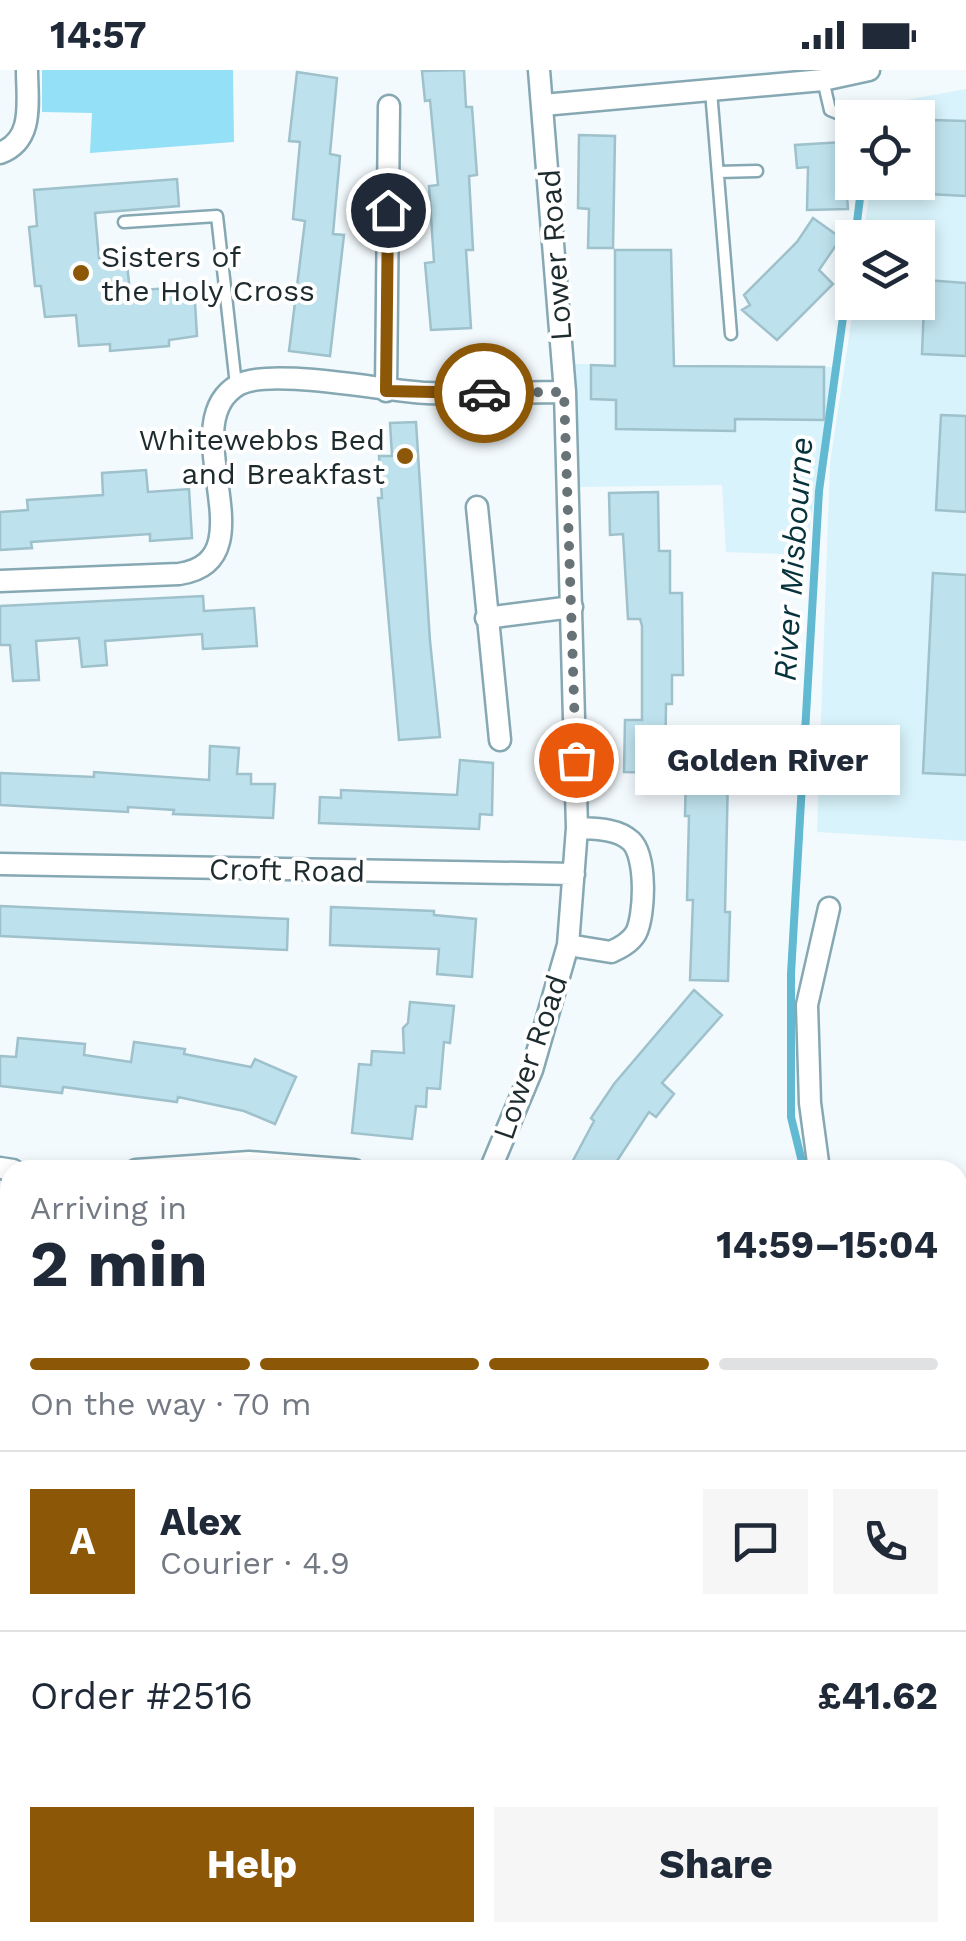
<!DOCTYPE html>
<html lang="en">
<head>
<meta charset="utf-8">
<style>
	:root { --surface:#fff; --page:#f6f6f7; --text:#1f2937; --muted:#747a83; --line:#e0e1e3; --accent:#8c5706 }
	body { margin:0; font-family:"Work Sans",sans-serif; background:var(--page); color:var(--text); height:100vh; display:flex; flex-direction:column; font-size:38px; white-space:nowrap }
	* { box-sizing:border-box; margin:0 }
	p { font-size:32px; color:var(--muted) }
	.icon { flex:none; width:55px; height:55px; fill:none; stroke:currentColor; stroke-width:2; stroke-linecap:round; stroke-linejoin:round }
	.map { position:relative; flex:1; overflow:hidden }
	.panel { position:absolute; left:0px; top:1090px; width:968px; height:782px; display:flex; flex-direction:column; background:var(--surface); border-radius:30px 30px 0 0; box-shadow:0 5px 15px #0003 }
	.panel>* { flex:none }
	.tools { position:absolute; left:835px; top:30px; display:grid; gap:20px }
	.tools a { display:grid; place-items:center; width:100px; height:100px; border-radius:0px; background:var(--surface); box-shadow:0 5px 15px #0003; font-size:50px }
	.pin { position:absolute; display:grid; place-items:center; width:85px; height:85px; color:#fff; margin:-42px; border:5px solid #fff; border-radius:50%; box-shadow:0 2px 10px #0007 }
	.courier { position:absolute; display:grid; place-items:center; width:100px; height:100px; margin:-50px; border:8px solid #8c5706; border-radius:50%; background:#fff; color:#222; box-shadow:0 2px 12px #0007 }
	.bubble { position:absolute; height:70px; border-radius:0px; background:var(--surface); box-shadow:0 5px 15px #0003; font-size:32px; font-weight:700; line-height:70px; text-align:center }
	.overview em { font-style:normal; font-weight:700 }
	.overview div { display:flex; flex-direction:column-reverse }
	.overview { display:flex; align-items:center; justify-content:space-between; height:170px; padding:0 30px }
	h1 { font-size:65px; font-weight:700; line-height:75px }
	.bar { display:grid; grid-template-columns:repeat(4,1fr); gap:15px 10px; align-content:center; height:120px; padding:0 30px }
	.bar i { height:12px; border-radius:8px; background:var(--line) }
	.bar .selected { background:var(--accent) }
	.bar p { grid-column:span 4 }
	.line { display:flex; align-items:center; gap:25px; padding:0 30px; border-top:2px solid var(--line) }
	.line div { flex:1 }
	.round { display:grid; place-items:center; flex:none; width:105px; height:105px; border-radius:0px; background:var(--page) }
	.primary-button { display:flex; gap:20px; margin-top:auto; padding:20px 30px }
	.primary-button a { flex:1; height:115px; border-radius:0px; background:var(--accent); color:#fff; font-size:40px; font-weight:700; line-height:115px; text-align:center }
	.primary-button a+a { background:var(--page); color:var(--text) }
	.status { display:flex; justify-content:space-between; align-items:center; height:70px; padding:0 50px; background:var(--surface); direction:ltr }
	.status svg { height:28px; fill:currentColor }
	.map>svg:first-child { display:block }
</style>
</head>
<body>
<div class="status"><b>14:57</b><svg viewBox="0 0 49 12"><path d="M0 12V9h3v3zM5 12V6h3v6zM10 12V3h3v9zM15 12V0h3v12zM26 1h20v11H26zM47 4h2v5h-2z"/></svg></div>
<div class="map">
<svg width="966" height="1871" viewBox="0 0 966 1871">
	<rect width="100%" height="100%" fill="#f3fafd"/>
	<path fill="#d8f3fb" d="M966,19V771L817,762L830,393L854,233L918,232V168L863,167L871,113L918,112V48L878,47V35Z
		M575,294L833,297L806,485L726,482L722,415L579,417Z"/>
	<path fill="#93e0f7" d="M42,0H233L234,72L90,83L92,43L42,42Z"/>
	<path fill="#73cae3" d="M966,1672V1871H912L914,1863L958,1862V1703Z"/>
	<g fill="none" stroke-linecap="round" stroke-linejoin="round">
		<path stroke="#62b9d2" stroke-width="8" d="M855,168L862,112
			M804,1100L791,1047V904L819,421L852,182
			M715,1871L717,1862"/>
	</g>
	<path fill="#bee2ed" stroke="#9ec1cc" stroke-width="2.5" d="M464,0L466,37H472L477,105L469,106L473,180H466L471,258L431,260L425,193L434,192L429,116L438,115L430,30L425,31L422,1Z
		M297,2L337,8L330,84L340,86L333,164L344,165L330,286L289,281L305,151L293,149L300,72L289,71Z
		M933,50L966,51V126L929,124Z
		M579,65L615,66L613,178H588L589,139L578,138Z
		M843,72L848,139L807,140L808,97L797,98L795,75Z
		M177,109L179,136L95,143L99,188L126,186L130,221L194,216L197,266L169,270V276L110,281V274L79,276L76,245L45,247L41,216H35L29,157L37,156L34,120Z
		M813,148L841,168L819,200L833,214L777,270L742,240L750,235L744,225L797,172Z
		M615,180H671L674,296L824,297V350L735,349V361L616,359V330L591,329V295L615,296Z
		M925,210L966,213V286L922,284Z
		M941,345L966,346V442L936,440Z
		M416,352L430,571L440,667L399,670L378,428H382L379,386H392L390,353Z
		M146,400L148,422L189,419L192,468L150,471V464L31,472L32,478L0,480V442L28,440L27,430L103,425L102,403Z
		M658,422L659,481H670V523H682L683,605H672V634H666L665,703L624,702L625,650H642V556L640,549H628L623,464L610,465L609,423Z
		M933,503L966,505V705L923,703Z
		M203,526L204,541L254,538L257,576L203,579L202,564L105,571L107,595L82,597L79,568L36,571L39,610L13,611L10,575H0V536Z
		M210,676L239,678L237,704H251V714H275L273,748L173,744L174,740L128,737V742L0,735V703L94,707V702L209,710Z
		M460,690L493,693L492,745L480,744L479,759L319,753L320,727L341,728V720L457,725Z
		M686,704L728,705L725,842H730L728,911L690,910L693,830H687L689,746H685Z
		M0,836L288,849L287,880L0,866Z
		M331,837L434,841V845L476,849L472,907L437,904L439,879L330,875Z
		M694,920L722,945L662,1013L674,1024L656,1047L649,1042L611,1100H568L594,1051L591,1048L614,1014Z
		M410,932L454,936L450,973L444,972L440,1019L427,1018L426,1037L416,1036L412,1069L352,1063L359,994L371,995L372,981L404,983L403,958L408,953Z
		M18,968L85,974L84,985L131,992L134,972L185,979L184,984L251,997L255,989L296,1007L275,1054L244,1041L178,1027L177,1032L63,1017L62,1023L0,1016V986L16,987Z"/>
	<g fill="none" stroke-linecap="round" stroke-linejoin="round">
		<g stroke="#86a8b3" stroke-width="15">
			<path id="service" d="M823,10L830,40L852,49
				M711,21L731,264
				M918,76L920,92
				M718,102L757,101
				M124,152L217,146L236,315"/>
		</g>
		<g stroke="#86a8b3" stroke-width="25">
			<path id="minor" d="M543,35L823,10L869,0
				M0,83C35,70 27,31 27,0
				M386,321L389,36
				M477,437L500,670
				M0,511L179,504C273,490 170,355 238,315C269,297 384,321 427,323C473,325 519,322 565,322
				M486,548L572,537
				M0,794L574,804
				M568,875L611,882C620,878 630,873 636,863C645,845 647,786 631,771C617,758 595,759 577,758
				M0,1098L13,1100
				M136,1100L249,1092L354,1100
				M490,1100L532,1000L568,875L577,758L565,322L539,0
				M819,1100L810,1033L807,935L829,838
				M0,1327L10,1328
				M0,1690L10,1688
				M0,1807L10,1855
				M343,1862L344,1871"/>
		</g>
		<g stroke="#2b8096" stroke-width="40">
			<path id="trunk" d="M958,1416L966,1378
				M958,1651L966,1619
				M847,1871L850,1862
				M896,1871L899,1862"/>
		</g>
		<use href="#service" stroke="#fff" stroke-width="10"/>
		<use href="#minor" stroke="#fff" stroke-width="20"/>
		<use href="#trunk" stroke="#5cbed7" stroke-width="35"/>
	</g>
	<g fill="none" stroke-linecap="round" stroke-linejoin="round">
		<path stroke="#687377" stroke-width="10" stroke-dasharray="0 18" d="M484,323L564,322L576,690"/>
		<path stroke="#8c5706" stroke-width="12" d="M388,140L386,321L484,323"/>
	</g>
	<g fill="#8c5706" stroke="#fff" stroke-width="4">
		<circle cx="81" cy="203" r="10"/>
		<circle cx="405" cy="386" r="10"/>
	</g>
	<g text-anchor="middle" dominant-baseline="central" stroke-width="8" stroke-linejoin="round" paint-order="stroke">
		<g font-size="30" fill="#1d2b2f" stroke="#fff">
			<text transform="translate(555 185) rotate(-94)">Lower Road</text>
			<text transform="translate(287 800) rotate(1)">Croft Road</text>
			<text transform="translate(530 987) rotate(-71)">Lower Road</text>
		</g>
		<g font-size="30" fill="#1d2b2f" stroke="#fff" text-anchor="start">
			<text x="101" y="186">Sisters of<tspan x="101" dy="34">the Holy Cross</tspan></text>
			<text x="385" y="369" text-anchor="end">Whitewebbs Bed<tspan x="385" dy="34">and Breakfast</tspan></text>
		</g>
		<g font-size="32" font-style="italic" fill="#06323c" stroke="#fff">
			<text transform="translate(793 489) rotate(-86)">River Misbourne</text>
		</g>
	</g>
</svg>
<div class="tools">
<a><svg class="icon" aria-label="locate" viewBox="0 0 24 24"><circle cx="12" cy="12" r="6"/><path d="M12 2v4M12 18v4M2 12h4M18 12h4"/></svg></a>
<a><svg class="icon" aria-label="layers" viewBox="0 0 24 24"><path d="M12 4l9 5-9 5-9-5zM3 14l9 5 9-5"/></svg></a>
</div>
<div class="pin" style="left:576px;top:690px;background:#ea580c"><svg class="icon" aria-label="bag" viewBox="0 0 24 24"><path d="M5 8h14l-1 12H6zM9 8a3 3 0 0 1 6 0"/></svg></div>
<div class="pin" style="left:388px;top:140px;background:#1f2937"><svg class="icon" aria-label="home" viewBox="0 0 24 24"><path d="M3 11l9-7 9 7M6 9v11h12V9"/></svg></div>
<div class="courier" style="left:484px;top:323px"><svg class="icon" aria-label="car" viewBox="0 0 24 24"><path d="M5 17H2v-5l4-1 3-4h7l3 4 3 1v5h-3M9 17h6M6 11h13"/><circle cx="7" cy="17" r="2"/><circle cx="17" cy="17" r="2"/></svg></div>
<div class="bubble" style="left:635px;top:655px;width:265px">Golden River</div>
<section class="panel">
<div class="overview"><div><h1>2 min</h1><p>Arriving in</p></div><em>14:59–15:04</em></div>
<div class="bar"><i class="selected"></i><i class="selected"></i><i class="selected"></i><i></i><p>On the way · 70 m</p></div>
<div class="line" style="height:180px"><b class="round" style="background:var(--accent);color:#fff">A</b><div><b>Alex</b><p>Courier · 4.9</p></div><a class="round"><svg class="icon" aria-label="chat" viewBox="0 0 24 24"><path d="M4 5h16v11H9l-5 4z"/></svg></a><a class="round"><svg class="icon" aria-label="phone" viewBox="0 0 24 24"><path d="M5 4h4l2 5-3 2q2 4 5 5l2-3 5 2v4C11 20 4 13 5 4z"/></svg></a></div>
<div class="line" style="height:130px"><div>Order #2516</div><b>£41.62</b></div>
<div class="primary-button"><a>Help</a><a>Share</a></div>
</section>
</div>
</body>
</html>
